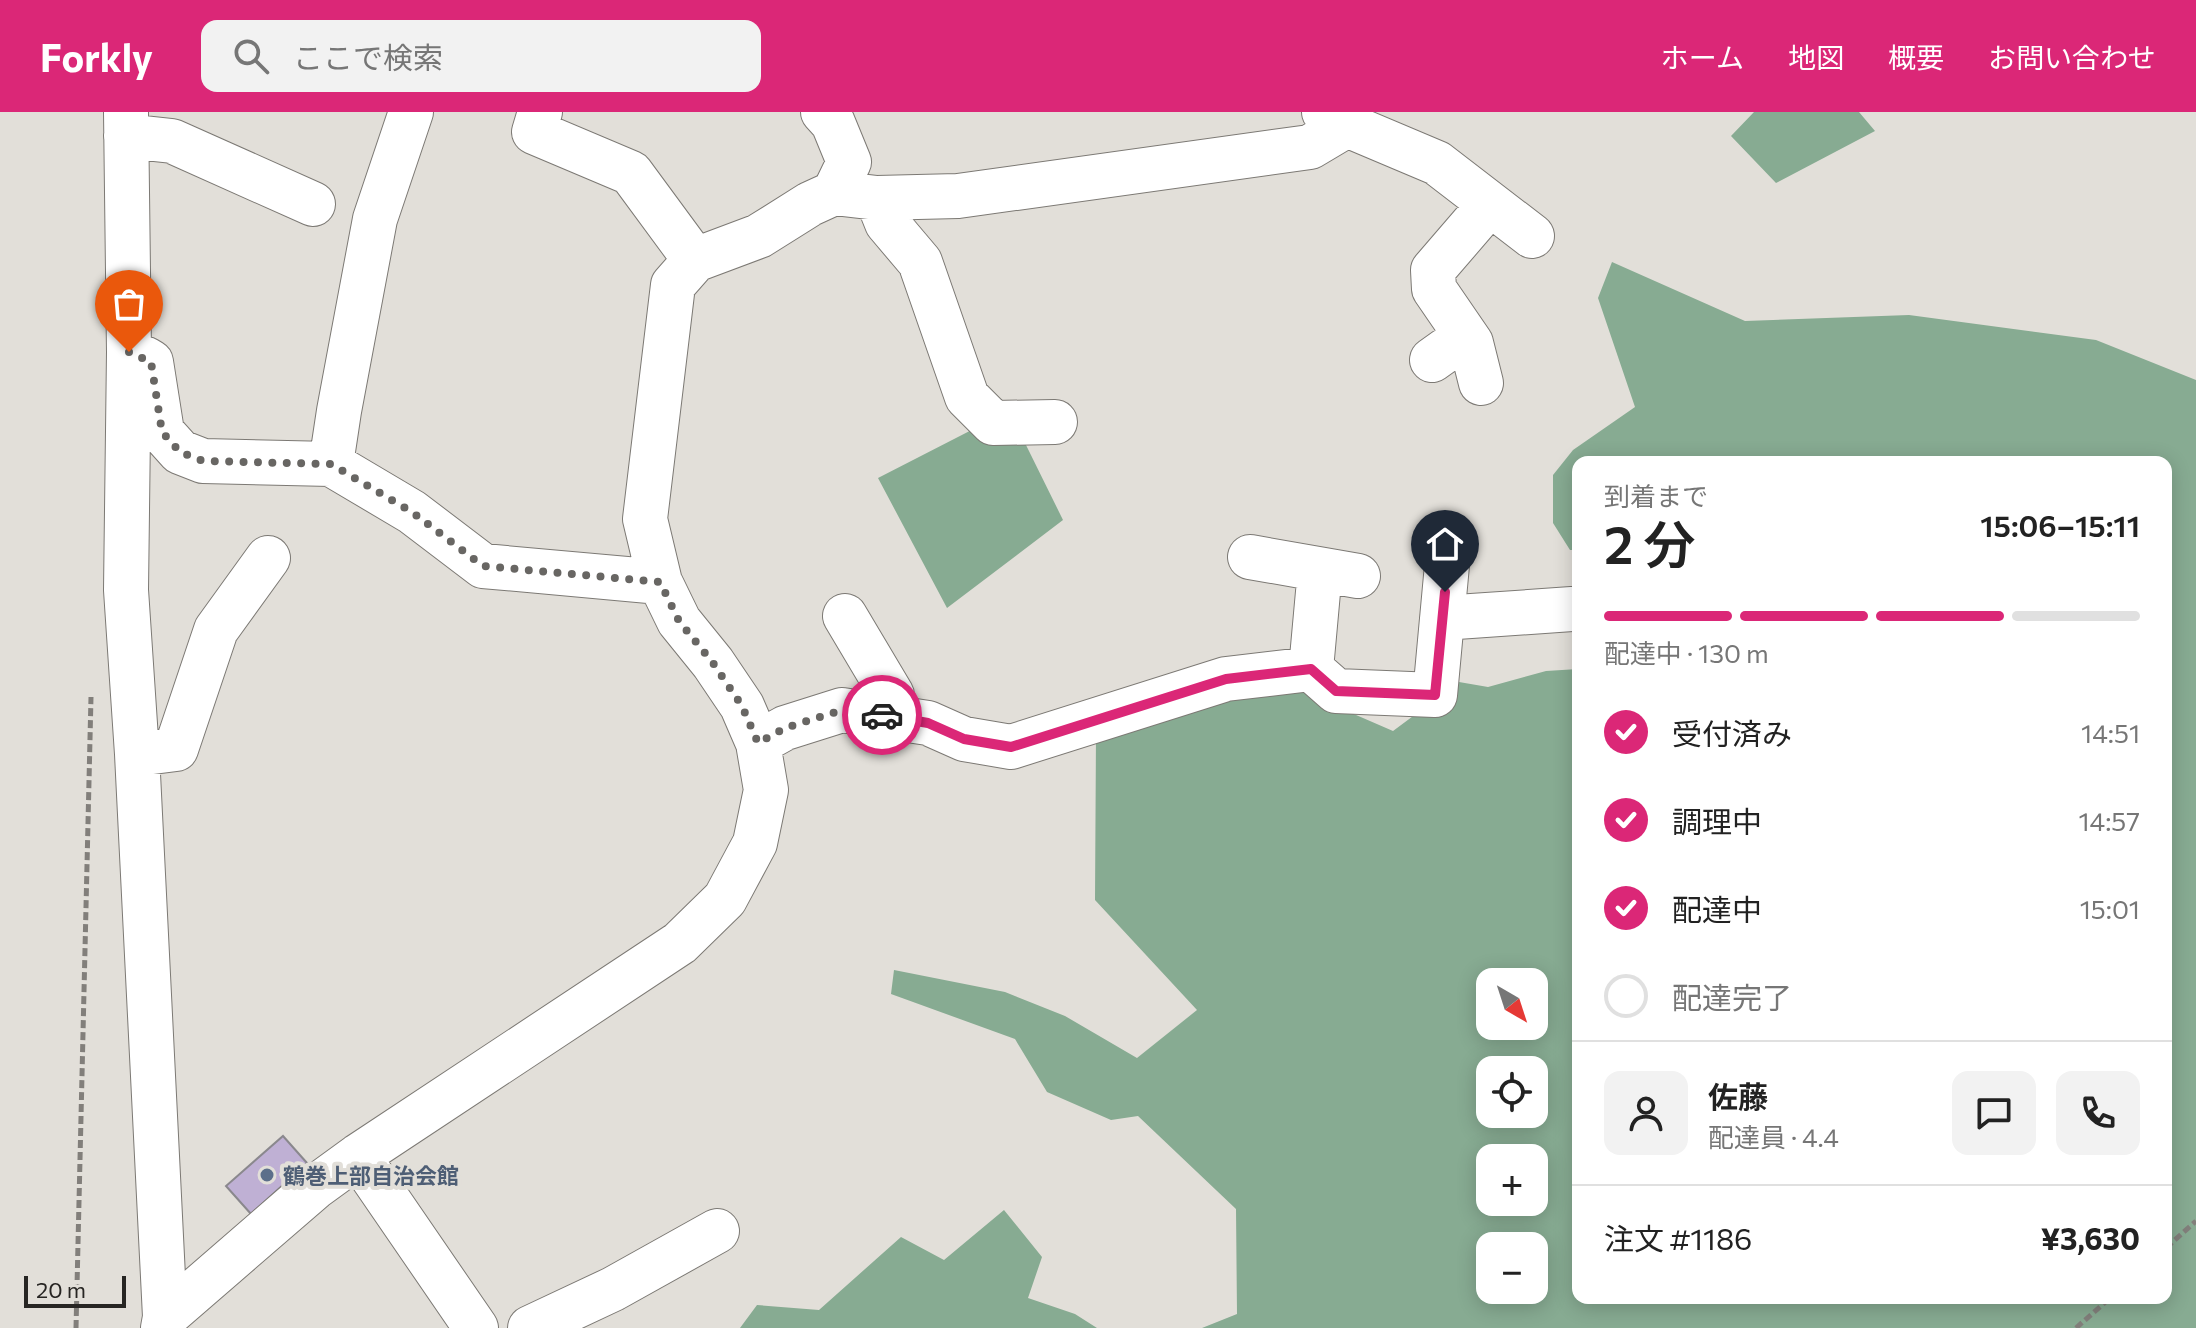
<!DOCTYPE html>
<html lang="ja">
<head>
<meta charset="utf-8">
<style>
	:root { --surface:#fff; --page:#f2f2f2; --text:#222; --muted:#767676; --line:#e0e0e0; --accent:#db2777 }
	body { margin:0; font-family:Commissioner,"Noto Sans JP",sans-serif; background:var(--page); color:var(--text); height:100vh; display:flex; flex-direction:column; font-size:30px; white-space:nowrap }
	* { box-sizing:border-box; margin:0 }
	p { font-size:26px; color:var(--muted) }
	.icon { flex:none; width:44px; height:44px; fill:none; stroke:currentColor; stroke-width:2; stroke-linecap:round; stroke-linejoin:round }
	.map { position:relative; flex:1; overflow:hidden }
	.side { position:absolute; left:1572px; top:344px; width:600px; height:848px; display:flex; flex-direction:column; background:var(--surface); border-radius:16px; box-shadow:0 4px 20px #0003 }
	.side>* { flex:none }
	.needle { width:52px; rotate:141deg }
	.tools { position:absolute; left:1476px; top:856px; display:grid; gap:16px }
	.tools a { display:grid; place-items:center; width:72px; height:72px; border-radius:16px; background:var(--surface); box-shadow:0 4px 20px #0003; font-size:40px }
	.scale { position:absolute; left:24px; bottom:20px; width:102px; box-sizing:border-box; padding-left:8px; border:4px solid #272523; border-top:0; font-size:22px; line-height:28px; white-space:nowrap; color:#272523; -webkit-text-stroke:6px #e2dfd9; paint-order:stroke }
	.pin { position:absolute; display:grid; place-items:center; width:68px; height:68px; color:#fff; margin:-82px -34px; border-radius:50% 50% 50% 0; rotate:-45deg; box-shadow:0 0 8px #0007 }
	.pin .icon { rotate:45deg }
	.courier { position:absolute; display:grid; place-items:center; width:80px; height:80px; margin:-40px; border:6px solid #db2777; border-radius:50%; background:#fff; color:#222; box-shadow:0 2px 10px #0007 }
	.head em { font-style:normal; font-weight:600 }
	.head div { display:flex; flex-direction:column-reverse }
	.head { display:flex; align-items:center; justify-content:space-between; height:136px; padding:0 32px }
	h1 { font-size:52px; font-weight:600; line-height:60px }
	.bar { display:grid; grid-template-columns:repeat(4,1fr); gap:12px 8px; align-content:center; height:96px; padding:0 32px }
	.bar i { height:10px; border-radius:6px; background:var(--line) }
	.bar .selected { background:var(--accent) }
	.bar p { grid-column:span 4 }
	.line { display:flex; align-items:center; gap:20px; padding:0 32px; border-top:2px solid var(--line) }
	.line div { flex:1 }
	.round { display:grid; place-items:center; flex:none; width:84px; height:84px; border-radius:16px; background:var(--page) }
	ol { padding:0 32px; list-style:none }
	li { display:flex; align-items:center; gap:24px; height:88px }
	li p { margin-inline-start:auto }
	li .icon { padding:8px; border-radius:50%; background:var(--accent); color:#fff; stroke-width:4 }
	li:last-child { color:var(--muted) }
	li i { width:44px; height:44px; border:4px solid var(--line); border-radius:50% }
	header { display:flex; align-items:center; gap:48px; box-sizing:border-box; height:112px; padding:0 40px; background:var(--accent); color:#fff }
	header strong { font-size:38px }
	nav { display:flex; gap:44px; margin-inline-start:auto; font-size:28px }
	.search { width:560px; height:72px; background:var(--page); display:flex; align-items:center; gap:20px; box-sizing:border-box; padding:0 28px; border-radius:16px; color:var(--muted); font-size:30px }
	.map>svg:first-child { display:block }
</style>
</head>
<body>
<header>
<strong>Forkly</strong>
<div class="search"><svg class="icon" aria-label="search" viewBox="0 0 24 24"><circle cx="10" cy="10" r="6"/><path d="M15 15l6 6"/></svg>ここで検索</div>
<nav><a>ホーム</a><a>地図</a><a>概要</a><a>お問い合わせ</a></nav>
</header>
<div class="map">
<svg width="2196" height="1216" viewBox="0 0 2196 1216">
	<rect width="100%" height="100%" fill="#e2dfd9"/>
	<path fill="#87ab92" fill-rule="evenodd" d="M1754,0H1859L1875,19L1776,71L1731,24Z
		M1612,150L1745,209L1909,203L2096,228L2196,268V1216H1202L1237,1202L1236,1097L1138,1004L1111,1008L1047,980L1015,927L891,882L894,858L1005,880L1065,904L1137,946L1197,898L1095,788L1096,623L1280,570L1393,619L1459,570L1488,575L1546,559L1578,557V1186H2166V350H1578V438H1570L1553,411V363L1573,338L1635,295L1598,186ZM1490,870H1534V914H1490ZM1490,958H1534V1002H1490ZM1490,1046H1534V1090H1490ZM1490,1134H1534V1178H1490Z
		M995,306L1025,331L1063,408L947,496L878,366Z
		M1004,1098L1042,1145L1028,1186L1075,1202L1097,1216H740L757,1193L819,1198L901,1125L944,1148Z"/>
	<path fill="#bfb0d4" stroke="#8a888d" stroke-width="2" d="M283,1024L307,1051L251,1102L226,1074Z"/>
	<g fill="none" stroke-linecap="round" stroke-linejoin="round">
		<g stroke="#7c7974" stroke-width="46">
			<path id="minor" d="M126,0L129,240L126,478L137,642L165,1205L163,1216
				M540,0L534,20L631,61L695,148
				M823,0L833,11L849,50L834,81
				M1324,0L1347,13L1437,51L1532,124
				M126,24L172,29L313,92
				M877,86L887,111L920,150L967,285L993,311L1055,310
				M146,247L151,250L162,320L180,340L203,349L331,352L412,400L483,454L660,470
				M1432,248L1446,238L1471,231
				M1481,271L1471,231L1434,177L1433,158L1489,93
				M331,352L339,299L375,107L411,0
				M1250,445L1358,464
				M845,504L892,583L890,604
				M1442,506L1572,497
				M1311,557L1320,458
				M758,631L785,616L842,598L928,611L964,627L1011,635L1226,567L1311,557L1336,579L1435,583L1447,453
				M137,642L176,637L216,518L268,446
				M358,1044L476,1216
				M165,1205L314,1076L358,1044L680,831L725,787L755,731L766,678L758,631L742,594L713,551L679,509L660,470L645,407L673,173L695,148L759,124L810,92L834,81L877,86L958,84L1310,35L1347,13
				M530,1216L613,1177L717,1119"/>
		</g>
		<path stroke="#827f7b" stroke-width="5" stroke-dasharray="8 4" stroke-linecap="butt" d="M2166,1136L2196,1109
			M76,1216L91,585
			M2076,1216L2110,1186"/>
		<use href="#minor" stroke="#fff" stroke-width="44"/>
	</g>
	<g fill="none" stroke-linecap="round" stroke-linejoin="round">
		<path stroke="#686663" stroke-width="8" stroke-dasharray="0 14.4" d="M129,240L151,250L162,320L180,340L203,349L331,352L412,400L483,454L660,470L679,509L713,551L742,594L758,631L785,616L842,598L882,603"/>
		<path stroke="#db2777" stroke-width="10" d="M882,603L928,611L964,627L1011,635L1226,567L1311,557L1336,579L1435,583L1445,480"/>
	</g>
	<circle fill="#5c6f8a" stroke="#e2dfd9" stroke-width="3" cx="267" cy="1063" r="8"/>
	<g text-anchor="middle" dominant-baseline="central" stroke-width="8" stroke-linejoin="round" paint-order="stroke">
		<g font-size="22" font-weight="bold" fill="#4e5e75" stroke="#e2dfd9" text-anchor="start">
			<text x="283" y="1063">鶴巻上部自治会館</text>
		</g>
	</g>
</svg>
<div class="tools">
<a><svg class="needle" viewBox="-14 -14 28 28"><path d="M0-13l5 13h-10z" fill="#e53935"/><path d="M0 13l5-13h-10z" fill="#767676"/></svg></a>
<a><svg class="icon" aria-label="locate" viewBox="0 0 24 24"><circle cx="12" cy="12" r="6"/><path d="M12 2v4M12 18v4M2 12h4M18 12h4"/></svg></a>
<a>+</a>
<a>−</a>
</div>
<div class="scale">20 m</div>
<div class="pin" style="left:129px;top:240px;background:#ea580c"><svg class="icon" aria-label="bag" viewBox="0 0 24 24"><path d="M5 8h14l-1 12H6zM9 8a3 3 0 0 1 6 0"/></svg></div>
<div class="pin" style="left:1445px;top:480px;background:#1f2937"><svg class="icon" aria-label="home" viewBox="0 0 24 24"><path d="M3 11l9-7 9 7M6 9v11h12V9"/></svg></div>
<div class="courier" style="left:882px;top:603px"><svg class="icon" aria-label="car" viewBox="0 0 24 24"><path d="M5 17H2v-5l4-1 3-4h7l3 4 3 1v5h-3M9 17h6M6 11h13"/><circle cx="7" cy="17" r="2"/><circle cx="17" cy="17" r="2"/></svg></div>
<section class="side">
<div class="head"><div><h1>2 分</h1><p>到着まで</p></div><em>15:06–15:11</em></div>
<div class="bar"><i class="selected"></i><i class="selected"></i><i class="selected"></i><i></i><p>配達中 · 130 m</p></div>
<ol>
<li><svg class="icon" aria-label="check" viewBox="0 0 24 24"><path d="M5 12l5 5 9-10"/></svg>受付済み<p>14:51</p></li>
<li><svg class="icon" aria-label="check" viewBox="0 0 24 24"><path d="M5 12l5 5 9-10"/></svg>調理中<p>14:57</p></li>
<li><svg class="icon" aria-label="check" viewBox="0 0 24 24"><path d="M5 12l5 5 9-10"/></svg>配達中<p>15:01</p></li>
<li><i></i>配達完了</li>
</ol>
<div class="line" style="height:144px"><a class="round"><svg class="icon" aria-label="person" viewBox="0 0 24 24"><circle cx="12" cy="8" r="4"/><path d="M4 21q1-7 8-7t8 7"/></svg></a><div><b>佐藤</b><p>配達員 · 4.4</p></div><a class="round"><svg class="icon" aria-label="chat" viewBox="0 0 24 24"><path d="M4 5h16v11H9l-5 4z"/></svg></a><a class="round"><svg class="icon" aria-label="phone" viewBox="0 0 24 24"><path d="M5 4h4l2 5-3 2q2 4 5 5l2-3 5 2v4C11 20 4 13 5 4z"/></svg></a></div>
<div class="line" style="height:104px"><div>注文 #1186</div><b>¥3,630</b></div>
</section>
</div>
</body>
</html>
